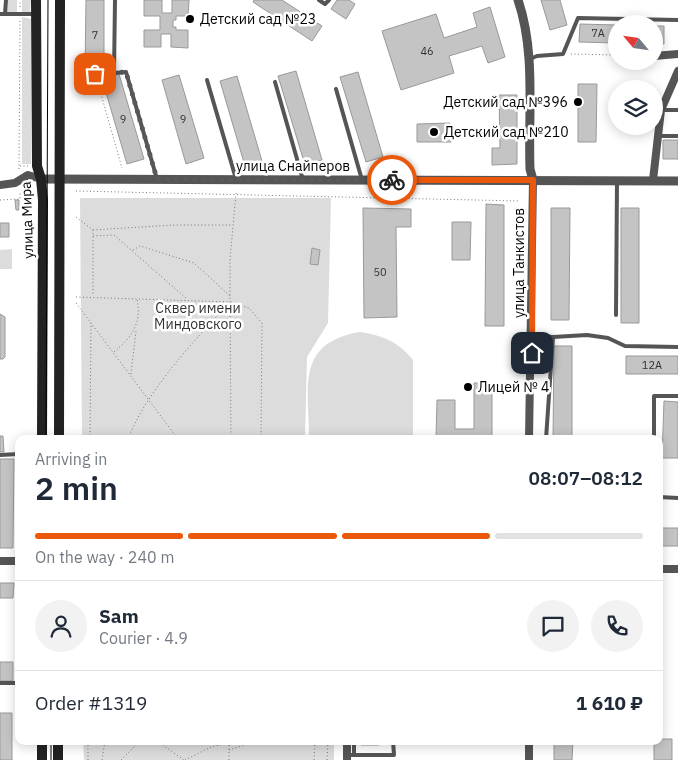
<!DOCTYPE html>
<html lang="en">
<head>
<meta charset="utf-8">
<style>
	:root { --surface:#fff; --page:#f2f2f3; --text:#1f2937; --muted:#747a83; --line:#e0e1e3; --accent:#ea580c }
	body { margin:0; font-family:"IBM Plex Sans",sans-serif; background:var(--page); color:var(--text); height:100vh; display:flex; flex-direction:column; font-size:19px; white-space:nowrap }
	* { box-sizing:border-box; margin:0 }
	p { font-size:16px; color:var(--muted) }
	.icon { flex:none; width:28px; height:28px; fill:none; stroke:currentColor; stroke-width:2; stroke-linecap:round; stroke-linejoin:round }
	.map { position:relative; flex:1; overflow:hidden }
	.details { position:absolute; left:15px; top:435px; width:648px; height:310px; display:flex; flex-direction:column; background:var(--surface); border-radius:10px; box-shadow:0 2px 12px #0003 }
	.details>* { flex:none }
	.needle { width:32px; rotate:299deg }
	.fabs { position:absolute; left:608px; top:15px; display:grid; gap:10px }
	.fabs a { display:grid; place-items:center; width:55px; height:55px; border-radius:50%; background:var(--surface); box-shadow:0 2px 12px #0003; font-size:25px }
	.pin { position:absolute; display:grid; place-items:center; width:42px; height:42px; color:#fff; margin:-21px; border-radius:10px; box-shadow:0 2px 8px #0006 }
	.courier { position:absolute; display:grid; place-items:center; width:50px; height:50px; margin:-25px; border:4px solid #ea580c; border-radius:50%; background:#fff; color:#222; box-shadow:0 1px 6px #0007 }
	.summary em { font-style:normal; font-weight:600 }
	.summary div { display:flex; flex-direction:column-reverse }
	.summary { display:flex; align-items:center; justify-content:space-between; height:85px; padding:0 20px }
	h1 { font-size:32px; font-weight:600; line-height:38px }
	.bar { display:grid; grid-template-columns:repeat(4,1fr); gap:8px 5px; align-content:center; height:60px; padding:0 20px }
	.bar i { height:6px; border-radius:4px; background:var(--line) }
	.bar .active { background:var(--accent) }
	.bar p { grid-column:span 4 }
	.line { display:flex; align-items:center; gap:12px; padding:0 20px; border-top:1px solid var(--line) }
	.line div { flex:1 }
	.round { display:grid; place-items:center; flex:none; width:52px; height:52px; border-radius:26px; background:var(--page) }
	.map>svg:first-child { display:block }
</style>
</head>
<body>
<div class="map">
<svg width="678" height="760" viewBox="0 0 678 760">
	<rect width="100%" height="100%" fill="#fff"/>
	<path fill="#dcdcdc" d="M8,0H17V12H7Z
		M22,0H31L30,12H22Z
		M22,17L31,19V164H22Z
		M80,198H331L328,323L307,357L305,439H82Z
		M12,249V269H0V250Z
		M359,332C382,335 399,342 413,360V439H309C309,387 295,344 359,332Z
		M83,741H334V760H84Z"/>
	<path fill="#c4c4c4" stroke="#999" d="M86,0H104V71H85Z
		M144,0H162V13H172V0H189L188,16H176V20H173V27H176V30H188V48L171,47V34H161V47H144V30H160V16H144Z
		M254,0H282L322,26L312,41L253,2Z
		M337,0H349L355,4L346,19L331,9Z
		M541,0H560L567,25L550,30Z
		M490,7L505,57L488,63L482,46L449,56L454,73L401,90L382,31L436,14L444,38L477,27L473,13Z
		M580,24L616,25V43L579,42Z
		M654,26H664V44H654Z
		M296,71L322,160L305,165L278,76Z
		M358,72L383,157L366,162L340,77Z
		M119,74L144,159L127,164L102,79Z
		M179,75L204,158L186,164L162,80Z
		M237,76L262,161L245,166L220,81Z
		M578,84H597L596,142H578Z
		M499,95H517V164L492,165V148H500Z
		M450,123L451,142H417V124Z
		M663,140H678V159H663Z
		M15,200H19V210H16Z
		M486,204L504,205V326H485Z
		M363,208L411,209V227H396L397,317L364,318Z
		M551,208H570L569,320H551Z
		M621,208H639V323H621Z
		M452,222H471L470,260H452Z
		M0,223H9V237H0Z
		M312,248L320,250L318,265L310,264Z
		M0,314L5,317V357L3,359H0Z
		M554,346H572V439H553Z
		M626,356H678V374H626Z
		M474,383H492V439H436L437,400H455V429H474Z
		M664,401L678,402V458H662Z
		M0,436H3L4,452H0Z
		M0,459H14L13,548H0Z
		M659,528H678V546H659Z
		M0,583H14L13,598H0Z
		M0,662H13V681H0Z
		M0,713H12V760H0Z
		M659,739H672V760H654V741H659Z
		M361,741H379V745H361Z
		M554,741H573L572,760H554Z"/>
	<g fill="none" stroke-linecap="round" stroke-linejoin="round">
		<path stroke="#777" stroke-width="1" stroke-dasharray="1 2.5" stroke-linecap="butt" d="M20,7V0
			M571,54L616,55
			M97,80L122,168
			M20,166H29
			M19,169L20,21
			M76,191L519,201
			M0,200L20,199V191
			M76,217L93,230V296
			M93,230L174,225H232
			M93,236L114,235L187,299
			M133,250L140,246L194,263L230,296
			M76,297L230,302L231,439
			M231,302L249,308L262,323L261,439
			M76,303L178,439
			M114,352C132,337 142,323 137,299
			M131,374L136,331
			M90,439L91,323
			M128,439C147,390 194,341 230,302V260L236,193
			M157,741L184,760
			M229,750L257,741
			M88,760V741
			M102,760L105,741
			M121,760L140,741
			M185,760L211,747L229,743
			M229,760V741
			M314,760L315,741
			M327,760L328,741"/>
		<path stroke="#555" stroke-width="4" d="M319,0L325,4L329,0
			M0,14H35
			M5,14L6,0
			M530,59L537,56L563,54L578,18L678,20
			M114,73L126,72L157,179
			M77,76L114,73L115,0
			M207,80L236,179
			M275,82L303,180
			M336,89L362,180
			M661,110H678
			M659,136H678
			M616,315L617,182
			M532,335L553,337L546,439
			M553,337L587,335L608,338L625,346L678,347
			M654,439V396H678
			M0,455L19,454
			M659,497L678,498
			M0,683H19
			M347,755H394L393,741
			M354,755V741"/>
		<path stroke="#555" stroke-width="8" d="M654,56L678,54
			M653,180L661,110L678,71
			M0,185L15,183L28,175L41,179
			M529,439L533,180
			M0,561H19
			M659,569H678
			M529,741V760
			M347,760V741"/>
		<path stroke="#555" stroke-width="9" d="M518,0C536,52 528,113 530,169L533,180
			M41,179L678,181"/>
		<path stroke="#222" stroke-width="10" d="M36,0L37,166L41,179L43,200L42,439
			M59,439L60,0
			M42,760V741
			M58,760V741"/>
		<path stroke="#000" stroke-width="1" d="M46,439L48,0
			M51,760V741"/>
	</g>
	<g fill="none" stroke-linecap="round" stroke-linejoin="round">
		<path stroke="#595959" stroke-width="5" stroke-dasharray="0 9" d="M95,74L126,72L157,179L392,180"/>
		<path stroke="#ea580c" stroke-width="6" d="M392,180H533L532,353"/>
	</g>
	<g fill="#000" stroke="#fff" stroke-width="2">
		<circle cx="190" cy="19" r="5"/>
		<circle cx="578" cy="102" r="5"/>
		<circle cx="434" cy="132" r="5"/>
		<circle cx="468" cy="387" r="5"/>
	</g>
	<g text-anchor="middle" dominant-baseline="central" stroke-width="5" stroke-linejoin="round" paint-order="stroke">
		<g font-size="11" fill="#313131">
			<text x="598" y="33">7А</text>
			<text x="95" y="35">7</text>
			<text x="427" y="51">46</text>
			<text x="123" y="119">9</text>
			<text x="183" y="119">9</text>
			<text x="380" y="272">50</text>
			<text x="652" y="365">12А</text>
		</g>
		<g font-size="14" fill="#000" stroke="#fff" text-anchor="start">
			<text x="200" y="19">Детский сад №23</text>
			<text x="568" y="102" text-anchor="end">Детский сад №396</text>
			<text x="444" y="132">Детский сад №210</text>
			<text x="478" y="387">Лицей № 4</text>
		</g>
		<g font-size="14" fill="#000" stroke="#fff">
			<text x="293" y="166">улица Снайперов</text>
			<text transform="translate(27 220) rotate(-92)">улица Мира</text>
			<text transform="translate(519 263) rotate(-90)">улица Танкистов</text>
		</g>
		<g font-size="14" fill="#333" stroke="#fff">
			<text x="198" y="308">Сквер имени<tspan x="198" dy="16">Миндовского</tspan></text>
		</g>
	</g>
</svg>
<div class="fabs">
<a><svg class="needle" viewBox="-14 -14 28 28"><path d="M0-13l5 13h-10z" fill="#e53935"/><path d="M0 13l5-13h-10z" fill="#747a83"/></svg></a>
<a><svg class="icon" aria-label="layers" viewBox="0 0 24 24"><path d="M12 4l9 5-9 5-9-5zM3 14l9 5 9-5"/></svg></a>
</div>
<div class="pin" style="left:95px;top:74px;background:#ea580c"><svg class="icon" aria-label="bag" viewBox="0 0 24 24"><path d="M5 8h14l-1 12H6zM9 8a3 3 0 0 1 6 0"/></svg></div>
<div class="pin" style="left:532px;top:353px;background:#1f2937"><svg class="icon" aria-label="home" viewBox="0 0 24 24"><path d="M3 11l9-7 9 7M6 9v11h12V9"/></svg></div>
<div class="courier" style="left:392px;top:180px"><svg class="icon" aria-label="bike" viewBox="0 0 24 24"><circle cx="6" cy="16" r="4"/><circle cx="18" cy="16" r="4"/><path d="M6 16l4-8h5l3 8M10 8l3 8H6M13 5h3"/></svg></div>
<section class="details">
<div class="summary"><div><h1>2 min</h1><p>Arriving in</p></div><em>08:07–08:12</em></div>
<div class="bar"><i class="active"></i><i class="active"></i><i class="active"></i><i></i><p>On the way · 240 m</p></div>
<div class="line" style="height:90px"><a class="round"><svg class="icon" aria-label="person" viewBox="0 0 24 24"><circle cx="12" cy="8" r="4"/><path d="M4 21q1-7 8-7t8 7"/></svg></a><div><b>Sam</b><p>Courier · 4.9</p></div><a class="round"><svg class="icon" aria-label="chat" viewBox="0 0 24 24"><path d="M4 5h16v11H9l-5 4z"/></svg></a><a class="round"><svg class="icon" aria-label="phone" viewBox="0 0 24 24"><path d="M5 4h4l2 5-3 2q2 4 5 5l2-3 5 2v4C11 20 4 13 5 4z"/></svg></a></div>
<div class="line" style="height:65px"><div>Order #1319</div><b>1 610 ₽</b></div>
</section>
</div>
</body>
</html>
